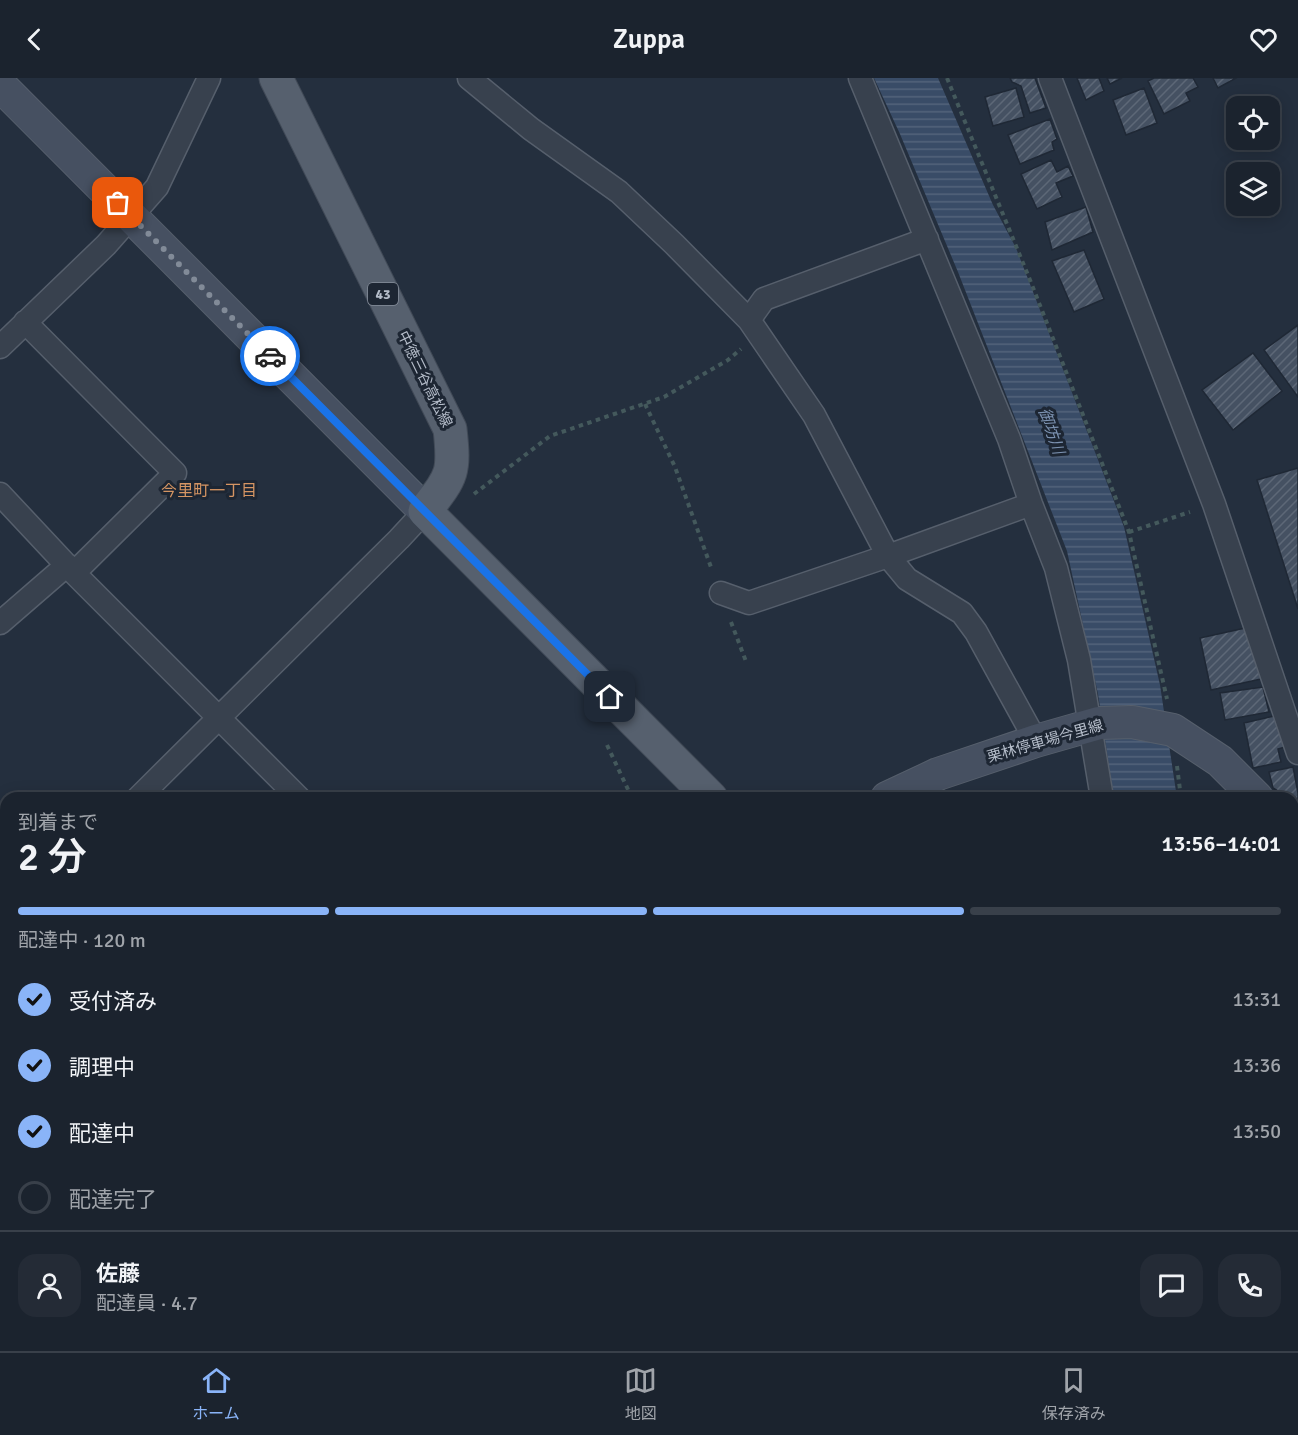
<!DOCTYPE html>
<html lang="ja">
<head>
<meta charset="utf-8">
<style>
	:root { --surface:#1b232e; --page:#242b36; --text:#f1f3f6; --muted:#a0a4aa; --line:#39404a; --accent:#8ab4f8 }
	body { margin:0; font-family:Signika,"Noto Sans JP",sans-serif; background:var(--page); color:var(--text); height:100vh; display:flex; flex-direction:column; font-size:22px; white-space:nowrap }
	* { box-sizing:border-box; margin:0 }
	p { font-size:20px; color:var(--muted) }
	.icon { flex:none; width:33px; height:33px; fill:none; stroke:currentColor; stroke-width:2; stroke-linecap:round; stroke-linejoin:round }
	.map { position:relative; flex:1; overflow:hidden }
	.side { position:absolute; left:0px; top:714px; width:1299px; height:560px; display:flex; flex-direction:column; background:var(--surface); border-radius:18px 18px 0 0; box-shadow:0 3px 15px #0003,0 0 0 2px var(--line) }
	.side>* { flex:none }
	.tools { position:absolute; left:1226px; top:18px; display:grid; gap:12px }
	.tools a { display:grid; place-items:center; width:54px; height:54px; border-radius:12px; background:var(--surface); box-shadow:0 3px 15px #0003,0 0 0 2px var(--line); font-size:30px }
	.pin { position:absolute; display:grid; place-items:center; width:51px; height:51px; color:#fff; margin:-26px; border-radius:12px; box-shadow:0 3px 9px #0006 }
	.courier { position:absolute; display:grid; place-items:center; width:60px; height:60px; margin:-30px; border:4px solid #1a73e8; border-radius:50%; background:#fff; color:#222; box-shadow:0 2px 8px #0007 }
	.overview em { font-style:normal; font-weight:600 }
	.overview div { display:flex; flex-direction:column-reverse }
	.overview { display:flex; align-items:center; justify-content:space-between; height:102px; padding:0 18px }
	h1 { font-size:39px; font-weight:600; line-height:45px }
	.bar { display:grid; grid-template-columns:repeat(4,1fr); gap:9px 6px; align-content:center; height:72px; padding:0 18px }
	.bar i { height:8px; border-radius:4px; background:var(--line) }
	.bar .active { background:var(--accent) }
	.bar p { grid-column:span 4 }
	.line { display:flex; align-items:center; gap:15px; padding:0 18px; border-top:2px solid var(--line) }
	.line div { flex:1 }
	.round { display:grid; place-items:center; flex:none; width:63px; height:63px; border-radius:18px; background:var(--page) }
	ol { padding:0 18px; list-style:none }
	li { display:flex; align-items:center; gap:18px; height:66px }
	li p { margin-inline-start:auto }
	li .icon { padding:6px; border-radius:50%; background:var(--accent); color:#111; stroke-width:4 }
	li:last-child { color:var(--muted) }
	li i { width:33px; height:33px; border:3px solid var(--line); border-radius:50% }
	header { display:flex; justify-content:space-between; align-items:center; height:78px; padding:0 18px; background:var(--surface); font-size:27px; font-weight:600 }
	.tab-bar { display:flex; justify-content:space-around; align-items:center; height:84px; border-top:2px solid var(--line); background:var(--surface); font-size:16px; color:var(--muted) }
	.tab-bar a { display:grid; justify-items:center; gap:3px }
	.tab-bar .active { color:var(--accent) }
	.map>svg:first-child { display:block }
</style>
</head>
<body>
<header><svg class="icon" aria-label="back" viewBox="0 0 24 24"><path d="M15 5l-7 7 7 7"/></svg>Zuppa<svg class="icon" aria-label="heart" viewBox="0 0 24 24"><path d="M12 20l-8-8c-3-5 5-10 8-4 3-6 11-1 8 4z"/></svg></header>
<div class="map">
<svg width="1298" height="1273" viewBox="0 0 1298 1273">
	<defs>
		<pattern id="water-rules" width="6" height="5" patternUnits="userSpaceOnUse" patternTransform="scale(1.5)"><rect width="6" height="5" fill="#394c67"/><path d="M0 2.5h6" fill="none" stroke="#53647b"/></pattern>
		<pattern id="building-hatch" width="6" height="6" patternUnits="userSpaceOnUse" patternTransform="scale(1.5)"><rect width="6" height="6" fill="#455162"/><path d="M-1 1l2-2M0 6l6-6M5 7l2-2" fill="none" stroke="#5d6877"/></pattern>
	</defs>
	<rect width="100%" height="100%" fill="#242f3e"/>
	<path fill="url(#water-rules)" d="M874,0H938L993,127L1016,170L1124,449L1160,607L1177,720H1114L1098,616L1067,473L958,194L900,56Z
		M1293,1194L1298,1205V1273H1255L1253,1268H1293Z"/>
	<path fill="url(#building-hatch)" stroke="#1f2835" stroke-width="1.5" d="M1010,0H1035L1046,30L1030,35L1021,8L1012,4Z
		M1077,0H1099L1104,13L1086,22Z
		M1107,0H1122L1110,6Z
		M1154,0H1193L1198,9L1186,15L1190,23L1164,36L1148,3Z
		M1213,0H1236L1218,10Z
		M1016,10L1024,39L993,48L985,19Z
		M1144,10L1157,45L1126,57L1113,22Z
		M1050,41L1057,61L1052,64L1054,72L1020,86L1008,57Z
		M1051,82L1057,94L1068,88L1073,98L1056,105L1062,119L1037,131L1021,96Z
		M1086,129L1093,154L1052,172L1045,144Z
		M1084,172L1104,221L1074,234L1052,183Z
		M1298,247V319L1264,272Z
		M1253,275L1282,313L1233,352L1202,312Z
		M1298,390V531L1257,402Z
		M1250,549L1261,601L1211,612L1200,560Z
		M1263,609L1269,634L1225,642L1220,615Z
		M1278,637L1285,669L1278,671L1281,684L1253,690L1244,645Z
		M1293,689L1298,715V726L1293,723V720H1289L1273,710L1269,694Z
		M908,1268H1096L1100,1272L911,1273Z"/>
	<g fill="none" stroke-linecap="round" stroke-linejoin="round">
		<g stroke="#565f6c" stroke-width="13">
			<path id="lane" d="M1171,1268V1273"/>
		</g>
		<g stroke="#565f6c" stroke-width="25">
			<path id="street" d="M469,0L531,51L619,114L674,166L749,242L814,337L888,478L907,501L962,535L976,554L1036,663
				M860,0L1009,361L1031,426L1056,490L1079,582L1102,720
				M1050,0L1214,426L1298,675
				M749,242L764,221L927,161
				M25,244L175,395L74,495
				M0,269L106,167L157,109L209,0
				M0,416L74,495L299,720
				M721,515L749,525L888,478L1031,426
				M0,545L67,487
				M138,720L399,461L425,433
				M0,820L6,826
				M0,857L6,851
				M0,971L6,965
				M0,1102L6,1108
				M0,1139L6,1133
				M162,1268L167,1273
				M399,1268L404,1273
				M536,1268L541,1273
				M650,1268L656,1273
				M618,1273L625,1268"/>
		</g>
		<g stroke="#565f6c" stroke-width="34">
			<path id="secondary" d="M0,7L425,433
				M887,720L938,696L1036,663L1099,645L1132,644L1173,652L1220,683L1257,720
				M1293,749L1298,751
				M1262,1268L1267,1273
				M249,1273L255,1268"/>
		</g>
		<g stroke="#414a57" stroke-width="35">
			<path id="primary" d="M276,0L450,351C455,396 452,398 425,433L711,720
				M889,1268L892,1273"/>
		</g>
		<path stroke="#44595c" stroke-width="4" stroke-dasharray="4.5 4.5" stroke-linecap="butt" d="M947,0L1030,202L1129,454L1167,621
			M645,326L675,389L712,492
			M474,416L550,358L664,319L728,282L741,271
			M1129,454L1190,434
			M731,544L747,586
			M607,667L632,720
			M1177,688L1181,720
			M1293,1170L1298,1183"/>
		<use href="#lane" stroke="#38414e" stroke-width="10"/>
		<use href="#street" stroke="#38414e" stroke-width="22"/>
		<use href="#secondary" stroke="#465061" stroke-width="32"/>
		<use href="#primary" stroke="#56606e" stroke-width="33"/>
	</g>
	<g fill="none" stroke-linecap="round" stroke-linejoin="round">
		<path stroke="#828b98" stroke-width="6" stroke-dasharray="0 10.8" d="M118,125L270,278"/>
		<path stroke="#1a73e8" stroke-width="8" d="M270,278L610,619"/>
	</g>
	<g text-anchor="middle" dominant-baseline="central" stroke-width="6" stroke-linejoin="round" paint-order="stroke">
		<rect fill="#1d2633" stroke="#878f9c" stroke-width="1.5" x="368" y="205" width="30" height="22" rx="4.5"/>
		<g font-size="14" font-weight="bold" fill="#b4bcc9">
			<text x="383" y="216">43</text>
		</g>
		<g font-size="15" fill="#b4bcc9" stroke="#1d2633">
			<text transform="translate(425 301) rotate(64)">中徳三谷高松線</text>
			<text transform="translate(1045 663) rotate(-16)">栗林停車場今里線</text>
		</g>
		<g font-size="16" font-style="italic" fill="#7c92b1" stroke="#1d2633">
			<text transform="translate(1051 353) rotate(71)">御坊川</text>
		</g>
		<g font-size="16" fill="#d59563" stroke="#1d2633">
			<text x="209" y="413">今里町一丁目</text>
		</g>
	</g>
</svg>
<div class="tools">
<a><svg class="icon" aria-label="locate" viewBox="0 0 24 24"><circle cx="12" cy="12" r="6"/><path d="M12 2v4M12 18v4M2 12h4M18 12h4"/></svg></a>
<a><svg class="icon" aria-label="layers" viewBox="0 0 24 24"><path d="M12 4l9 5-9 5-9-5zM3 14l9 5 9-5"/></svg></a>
</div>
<div class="pin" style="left:118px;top:125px;background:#ea580c"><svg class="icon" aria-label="bag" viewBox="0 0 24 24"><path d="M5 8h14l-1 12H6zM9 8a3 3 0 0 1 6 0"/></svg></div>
<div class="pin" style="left:610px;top:619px;background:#1f2937"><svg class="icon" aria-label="home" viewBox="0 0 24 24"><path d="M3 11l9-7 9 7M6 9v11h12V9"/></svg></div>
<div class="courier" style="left:270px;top:278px"><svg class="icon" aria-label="car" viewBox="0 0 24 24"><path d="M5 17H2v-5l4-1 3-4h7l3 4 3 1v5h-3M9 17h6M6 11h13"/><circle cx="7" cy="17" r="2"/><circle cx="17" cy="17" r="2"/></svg></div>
<section class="side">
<div class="overview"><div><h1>2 分</h1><p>到着まで</p></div><em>13:56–14:01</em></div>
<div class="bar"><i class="active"></i><i class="active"></i><i class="active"></i><i></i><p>配達中 · 120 m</p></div>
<ol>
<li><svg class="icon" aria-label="check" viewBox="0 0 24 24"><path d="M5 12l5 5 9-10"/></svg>受付済み<p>13:31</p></li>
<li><svg class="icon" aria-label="check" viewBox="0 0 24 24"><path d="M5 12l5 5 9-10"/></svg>調理中<p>13:36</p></li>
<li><svg class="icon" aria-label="check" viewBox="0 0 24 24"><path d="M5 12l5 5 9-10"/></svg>配達中<p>13:50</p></li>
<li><i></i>配達完了</li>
</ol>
<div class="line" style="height:108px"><a class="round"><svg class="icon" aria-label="person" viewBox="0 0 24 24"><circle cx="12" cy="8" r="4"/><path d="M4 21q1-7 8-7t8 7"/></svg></a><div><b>佐藤</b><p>配達員 · 4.7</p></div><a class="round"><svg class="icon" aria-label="chat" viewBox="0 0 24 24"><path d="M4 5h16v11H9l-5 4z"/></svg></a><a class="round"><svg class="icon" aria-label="phone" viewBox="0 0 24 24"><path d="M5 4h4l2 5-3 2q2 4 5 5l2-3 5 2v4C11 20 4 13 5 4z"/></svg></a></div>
</section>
</div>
<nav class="tab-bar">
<a class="active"><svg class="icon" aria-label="home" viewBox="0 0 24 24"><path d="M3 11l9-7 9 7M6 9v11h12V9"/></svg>ホーム</a>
<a><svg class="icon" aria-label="map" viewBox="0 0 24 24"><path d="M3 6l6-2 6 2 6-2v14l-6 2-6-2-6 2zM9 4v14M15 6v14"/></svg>地図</a>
<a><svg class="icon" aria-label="saved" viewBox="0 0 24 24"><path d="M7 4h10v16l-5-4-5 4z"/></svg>保存済み</a>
</nav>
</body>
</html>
